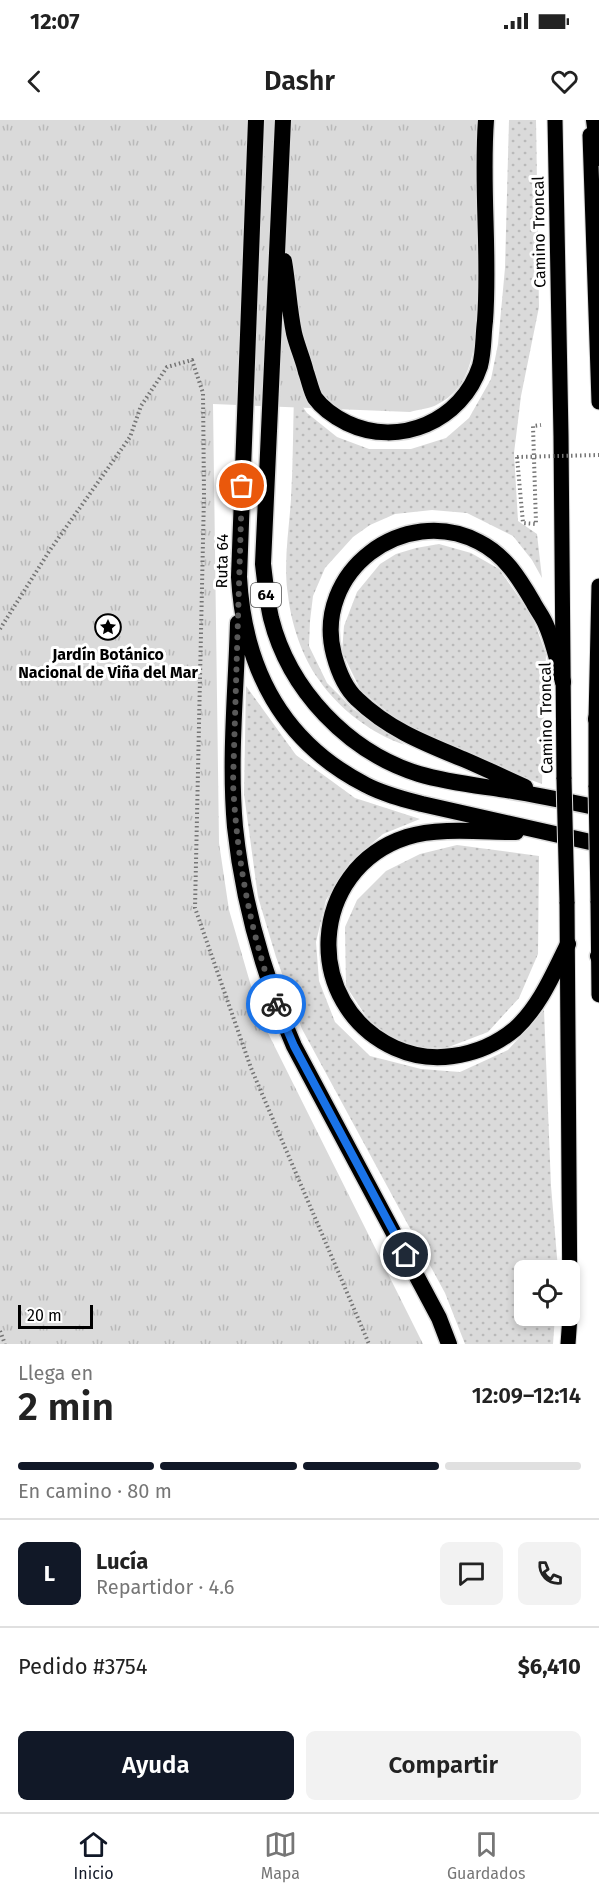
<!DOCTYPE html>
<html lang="es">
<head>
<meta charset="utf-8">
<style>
	:root { --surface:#fff; --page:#f2f2f2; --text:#222; --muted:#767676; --line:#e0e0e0; --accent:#111827 }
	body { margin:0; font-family:"Fira Sans",sans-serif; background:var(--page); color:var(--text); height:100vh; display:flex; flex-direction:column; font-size:22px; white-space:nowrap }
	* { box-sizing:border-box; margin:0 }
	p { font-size:20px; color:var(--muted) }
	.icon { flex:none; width:33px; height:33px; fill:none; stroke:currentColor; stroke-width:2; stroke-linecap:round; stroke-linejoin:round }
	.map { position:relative; height:1224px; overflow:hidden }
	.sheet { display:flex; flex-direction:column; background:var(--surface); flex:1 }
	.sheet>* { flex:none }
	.fabs { position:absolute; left:514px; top:1140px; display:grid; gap:12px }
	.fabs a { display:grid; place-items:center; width:66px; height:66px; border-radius:9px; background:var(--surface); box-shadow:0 3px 9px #0003; font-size:30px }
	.scale { position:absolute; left:18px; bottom:15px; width:75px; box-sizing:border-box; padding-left:6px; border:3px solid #000; border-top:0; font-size:16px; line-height:21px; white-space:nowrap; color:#000; -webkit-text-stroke:4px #fff; paint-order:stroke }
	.pin { position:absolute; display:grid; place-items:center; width:51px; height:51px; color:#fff; margin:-26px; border:3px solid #fff; border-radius:50%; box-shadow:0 2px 6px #0007 }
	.courier { position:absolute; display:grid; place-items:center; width:60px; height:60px; margin:-30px; border:4px solid #1a73e8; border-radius:50%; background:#fff; color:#222; box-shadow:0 2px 8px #0007 }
	.summary em { font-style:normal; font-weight:600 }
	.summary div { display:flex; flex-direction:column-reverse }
	.summary { display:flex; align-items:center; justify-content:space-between; height:102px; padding:0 18px }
	h1 { font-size:39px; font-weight:600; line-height:45px }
	.bar { display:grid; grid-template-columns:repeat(4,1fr); gap:9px 6px; align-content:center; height:72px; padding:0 18px }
	.bar i { height:8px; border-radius:4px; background:var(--line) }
	.bar .active { background:var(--accent) }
	.bar p { grid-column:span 4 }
	.line { display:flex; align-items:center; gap:15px; padding:0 18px; border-top:2px solid var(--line) }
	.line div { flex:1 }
	.round { display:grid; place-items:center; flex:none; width:63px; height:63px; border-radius:9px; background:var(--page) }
	.primary-button { display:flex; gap:12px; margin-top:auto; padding:12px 18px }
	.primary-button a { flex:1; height:69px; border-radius:9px; background:var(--accent); color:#fff; font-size:24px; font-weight:600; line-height:69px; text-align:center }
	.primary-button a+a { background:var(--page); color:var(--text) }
	.status { display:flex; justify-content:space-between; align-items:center; height:42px; padding:0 30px; background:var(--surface); direction:ltr }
	.status svg { height:16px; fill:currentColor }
	header { display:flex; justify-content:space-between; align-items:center; height:78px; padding:0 18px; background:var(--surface); font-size:27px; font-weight:600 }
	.menu { display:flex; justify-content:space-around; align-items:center; height:84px; border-top:2px solid var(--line); background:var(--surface); font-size:16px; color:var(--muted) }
	.menu a { display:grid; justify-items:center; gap:3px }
	.menu .active { color:var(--accent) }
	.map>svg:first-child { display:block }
</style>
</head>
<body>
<div class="status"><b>12:07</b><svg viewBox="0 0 49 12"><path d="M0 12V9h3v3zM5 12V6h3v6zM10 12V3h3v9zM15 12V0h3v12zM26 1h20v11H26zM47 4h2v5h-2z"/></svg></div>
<header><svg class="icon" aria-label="back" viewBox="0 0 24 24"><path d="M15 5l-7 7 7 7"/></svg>Dashr<svg class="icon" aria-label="heart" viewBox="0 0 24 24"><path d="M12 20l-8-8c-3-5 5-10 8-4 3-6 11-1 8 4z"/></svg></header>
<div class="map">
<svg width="599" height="1224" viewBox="0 0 599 1224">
	<defs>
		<pattern id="grass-dots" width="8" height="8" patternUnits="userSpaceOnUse" patternTransform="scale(1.5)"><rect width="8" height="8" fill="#dadada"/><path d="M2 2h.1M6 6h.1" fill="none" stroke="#b9b9b9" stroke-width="1.8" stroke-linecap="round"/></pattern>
		<pattern id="park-tufts" width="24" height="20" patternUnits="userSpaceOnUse" patternTransform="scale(1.5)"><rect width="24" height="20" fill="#dadada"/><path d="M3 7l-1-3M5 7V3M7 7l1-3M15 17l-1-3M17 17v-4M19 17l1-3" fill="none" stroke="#b9b9b9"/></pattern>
	</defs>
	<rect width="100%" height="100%" fill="#fff"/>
	<path fill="url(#grass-dots)" d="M509,0H536L539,187L521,276L514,333L518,401L537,414L542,458L532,440L513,416L467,393L432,390L395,394L370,405L353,417L325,448L313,476L310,501L309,526L327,563L353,589L405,625C372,614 339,589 319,560C302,537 291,503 288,475C283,444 289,410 291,379C293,344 293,309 294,274L307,293L337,317L369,329H411L446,318L469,298L491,259L498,224L505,148Z
		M439,424L471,433L499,449L532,496L546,534L542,664L469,637L417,615L361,571L342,532L344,506L357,472L380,444L396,434L416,428Z
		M246,566L296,635L355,678L420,699L383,714L350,742L326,780L316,822L319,861L335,902L370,936L421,949L460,952L508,930L544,890L551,1066L558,1149V1150H525V1196H555L553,1224H465L445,1173L302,909L276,837L258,777L244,674Z
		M457,725L539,736L538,834L519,878L488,912L446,928L410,927L373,907L346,866L345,807L357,780L386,751L420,734Z"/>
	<path fill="url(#park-tufts)" d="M0,0H487L477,210C472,239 468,269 438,284C430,289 419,289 410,292L213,284L219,723L229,790L260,897L423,1224H0Z"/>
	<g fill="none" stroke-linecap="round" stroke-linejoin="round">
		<g stroke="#dbdbdb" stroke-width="17">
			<path id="primary" d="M555,0L561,316L564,659
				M590,15L599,282
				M596,667V599L599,466
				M598,781L599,875
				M567,782L570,1195
				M568,1224L570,1196"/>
		</g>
		<g stroke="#dbdbdb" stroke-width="19">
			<path id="trunk" d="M256,0L239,457C244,548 282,622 366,665C383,674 403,679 422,684L599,724
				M283,0L263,444C265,462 267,480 271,498C289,570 348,632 419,654C446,662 473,665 500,669C533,674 566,681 599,688
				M594,0L599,38
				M284,141C288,164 289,189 294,213C297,226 303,239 306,252C309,260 311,271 315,278C323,289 335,297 347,303C399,328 462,301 480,246C484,231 483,216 485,201C490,134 481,67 486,0
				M238,503C236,571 229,640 235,707C243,784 264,856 294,926L439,1198L449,1224
				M596,599L599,589
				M525,667C505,658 484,648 463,639C424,623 388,609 357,579C345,568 338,550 334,535C312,452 404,383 479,422C505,435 519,458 533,482C537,490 543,497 546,505C554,523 558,544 563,562
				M516,712C482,712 439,707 407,717C308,749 301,885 395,928C413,936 434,939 453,936C476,933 497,924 515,909C540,886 553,854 568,824
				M598,836L599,838"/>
		</g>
		<path stroke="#757575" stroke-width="4" stroke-dasharray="1.5 3" stroke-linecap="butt" d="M517,337L523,403L536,404L533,306L541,305
			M0,509L50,430L130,317L141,286L167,247L192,240L203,273L204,375L195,788L251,948L369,1224
			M0,1211L5,1224"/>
		<use href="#primary" stroke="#000" stroke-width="15"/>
		<use href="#trunk" stroke="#000" stroke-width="16"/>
		<g stroke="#dbdbdb" stroke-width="17" stroke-linecap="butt">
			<path id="primary-bridge" d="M564,659L567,782
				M596,667L598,781"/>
		</g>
		<path stroke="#757575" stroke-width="4" stroke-dasharray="1.5 3" stroke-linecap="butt" d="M517,337L599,335"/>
		<use href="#primary-bridge" stroke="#000" stroke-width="15"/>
	</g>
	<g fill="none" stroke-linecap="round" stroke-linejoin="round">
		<path stroke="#595959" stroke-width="6" stroke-dasharray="0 10.8" d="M242,366L233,663C237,740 250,811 276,884"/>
		<path stroke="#1a73e8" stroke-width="8" d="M276,884L294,926L406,1135"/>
	</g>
	<defs>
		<g id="sight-ring" transform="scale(1.35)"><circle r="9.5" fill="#fff" stroke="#000" stroke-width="1.5"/><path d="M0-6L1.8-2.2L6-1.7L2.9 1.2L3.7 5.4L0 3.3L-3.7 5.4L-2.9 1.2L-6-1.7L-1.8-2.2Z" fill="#000"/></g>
	</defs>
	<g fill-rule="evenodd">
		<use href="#sight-ring" x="108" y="507"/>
	</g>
	<g text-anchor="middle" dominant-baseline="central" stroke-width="6" stroke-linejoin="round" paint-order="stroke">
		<rect fill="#fff" stroke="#4c4c4c" stroke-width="1.5" x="251" y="463" width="30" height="24" rx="4.5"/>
		<g font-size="15" font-weight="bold" fill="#000">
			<text x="266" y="475">64</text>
		</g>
		<g font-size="16" fill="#000" stroke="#fff">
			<text transform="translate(539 112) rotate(-91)">Camino Troncal</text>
			<text transform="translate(222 441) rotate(-89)">Ruta 64</text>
			<text transform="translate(546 598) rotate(-91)">Camino Troncal</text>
		</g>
		<g font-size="16" font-weight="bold" fill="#000" stroke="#fff">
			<text x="108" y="534">Jardín Botánico<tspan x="108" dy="18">Nacional de Viña del Mar</tspan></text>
		</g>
	</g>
</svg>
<div class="fabs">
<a><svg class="icon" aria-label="locate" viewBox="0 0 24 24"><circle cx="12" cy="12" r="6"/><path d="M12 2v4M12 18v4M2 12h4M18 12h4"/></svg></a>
</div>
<div class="scale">20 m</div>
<div class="pin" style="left:242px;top:366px;background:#ea580c"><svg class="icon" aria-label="bag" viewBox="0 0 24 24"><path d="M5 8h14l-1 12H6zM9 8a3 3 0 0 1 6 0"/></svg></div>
<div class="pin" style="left:406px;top:1135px;background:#1f2937"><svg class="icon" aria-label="home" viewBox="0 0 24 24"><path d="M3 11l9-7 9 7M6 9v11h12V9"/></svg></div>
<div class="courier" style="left:276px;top:884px"><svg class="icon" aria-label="bike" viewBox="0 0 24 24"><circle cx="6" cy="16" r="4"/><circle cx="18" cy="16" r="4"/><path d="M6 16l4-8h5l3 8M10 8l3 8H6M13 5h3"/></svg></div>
</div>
<section class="sheet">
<div class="summary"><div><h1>2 min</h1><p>Llega en</p></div><em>12:09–12:14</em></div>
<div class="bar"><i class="active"></i><i class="active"></i><i class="active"></i><i></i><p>En camino · 80 m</p></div>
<div class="line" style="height:108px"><b class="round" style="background:var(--accent);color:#fff">L</b><div><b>Lucía</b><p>Repartidor · 4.6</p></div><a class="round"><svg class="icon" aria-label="chat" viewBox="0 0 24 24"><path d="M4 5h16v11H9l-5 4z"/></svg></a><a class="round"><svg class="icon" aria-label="phone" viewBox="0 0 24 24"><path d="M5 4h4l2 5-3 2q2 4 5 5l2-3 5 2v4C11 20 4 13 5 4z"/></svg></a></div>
<div class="line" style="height:78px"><div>Pedido #3754</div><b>$6,410</b></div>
<div class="primary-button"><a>Ayuda</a><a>Compartir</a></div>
</section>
<nav class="menu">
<a class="active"><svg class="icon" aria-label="home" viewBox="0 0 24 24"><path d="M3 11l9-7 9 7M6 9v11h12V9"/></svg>Inicio</a>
<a><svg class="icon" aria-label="map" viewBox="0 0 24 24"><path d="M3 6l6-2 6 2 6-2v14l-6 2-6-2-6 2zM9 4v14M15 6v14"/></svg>Mapa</a>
<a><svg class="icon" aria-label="saved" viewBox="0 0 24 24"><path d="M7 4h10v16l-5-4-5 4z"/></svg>Guardados</a>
</nav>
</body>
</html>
